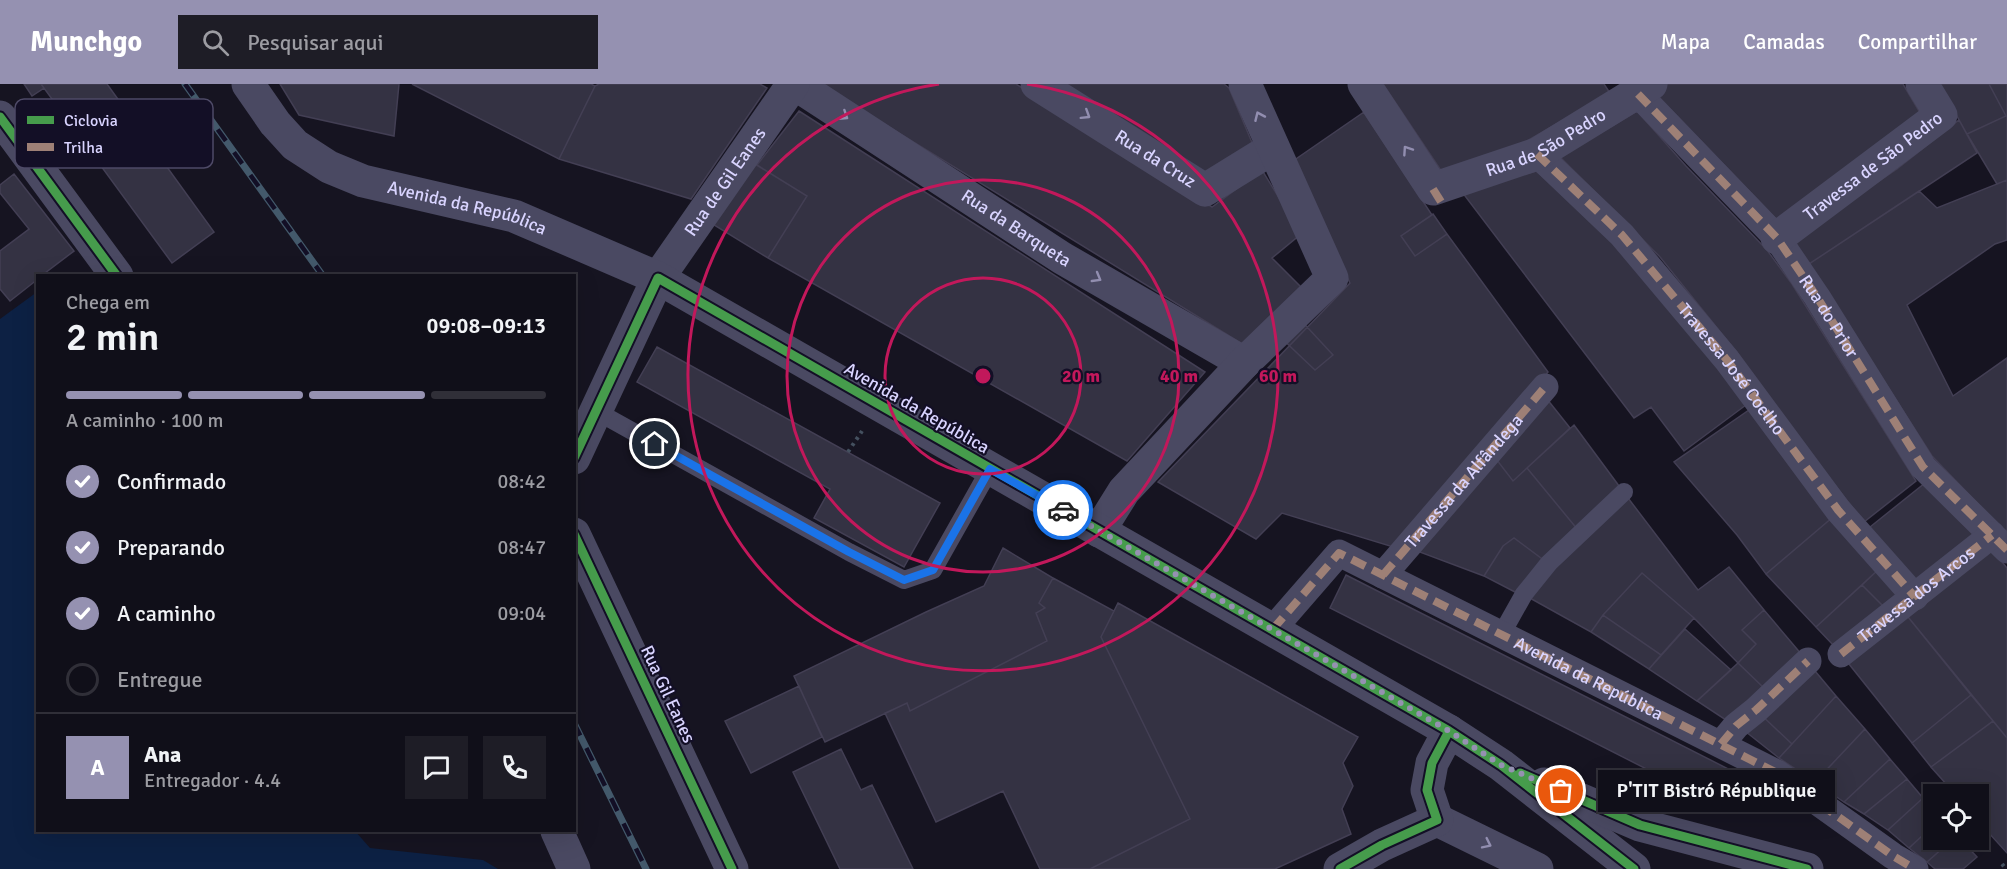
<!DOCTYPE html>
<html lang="pt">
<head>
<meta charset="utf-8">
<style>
	:root { --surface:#100f19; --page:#1e1d26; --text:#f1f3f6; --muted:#9c9ca2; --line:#302f38; --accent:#9591b1 }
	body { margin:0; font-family:Signika,sans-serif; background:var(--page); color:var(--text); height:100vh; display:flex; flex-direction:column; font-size:22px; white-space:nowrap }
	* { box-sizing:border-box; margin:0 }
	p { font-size:20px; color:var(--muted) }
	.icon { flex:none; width:33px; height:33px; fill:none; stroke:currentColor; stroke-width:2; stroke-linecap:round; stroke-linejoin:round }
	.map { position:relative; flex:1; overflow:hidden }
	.sheet { position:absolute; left:36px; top:190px; width:540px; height:558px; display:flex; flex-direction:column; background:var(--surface); border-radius:0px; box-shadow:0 6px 24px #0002,0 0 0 2px var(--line) }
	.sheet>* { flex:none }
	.controls { position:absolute; left:1923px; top:700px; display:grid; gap:12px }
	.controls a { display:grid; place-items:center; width:66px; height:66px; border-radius:0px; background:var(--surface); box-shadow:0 6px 24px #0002,0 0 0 2px var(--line); font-size:30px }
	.pin { position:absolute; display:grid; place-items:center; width:51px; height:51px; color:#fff; margin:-26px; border:3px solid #fff; border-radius:50%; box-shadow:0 2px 6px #0007 }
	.courier { position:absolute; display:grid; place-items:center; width:60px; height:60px; margin:-30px; border:4px solid #1a73e8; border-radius:50%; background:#fff; color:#222; box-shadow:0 2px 8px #0007 }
	.bubble { position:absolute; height:42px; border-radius:0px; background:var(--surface); box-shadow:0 6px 24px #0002,0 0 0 2px var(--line); font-size:20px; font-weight:600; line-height:42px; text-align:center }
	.headline em { font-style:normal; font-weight:600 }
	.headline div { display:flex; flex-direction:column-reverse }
	.headline { display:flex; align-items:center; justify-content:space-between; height:102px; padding:0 30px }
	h1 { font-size:39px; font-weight:600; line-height:45px }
	.bar { display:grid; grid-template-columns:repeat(4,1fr); gap:9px 6px; align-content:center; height:72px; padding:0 30px }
	.bar i { height:8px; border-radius:4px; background:var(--line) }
	.bar .on { background:var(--accent) }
	.bar p { grid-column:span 4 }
	.line { display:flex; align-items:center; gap:15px; padding:0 30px; border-top:2px solid var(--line) }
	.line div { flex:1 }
	.round { display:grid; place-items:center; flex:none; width:63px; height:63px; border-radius:0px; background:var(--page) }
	ol { padding:0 30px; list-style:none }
	li { display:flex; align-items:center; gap:18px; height:66px }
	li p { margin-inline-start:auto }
	li .icon { padding:6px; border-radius:50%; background:var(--accent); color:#fff; stroke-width:4 }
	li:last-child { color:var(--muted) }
	li i { width:33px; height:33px; border:3px solid var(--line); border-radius:50% }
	header { display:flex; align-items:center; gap:36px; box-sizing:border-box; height:84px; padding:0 30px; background:var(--accent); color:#fff }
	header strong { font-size:28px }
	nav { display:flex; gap:33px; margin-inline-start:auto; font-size:21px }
	.search { width:420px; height:54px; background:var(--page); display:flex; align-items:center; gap:15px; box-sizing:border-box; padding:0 21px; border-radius:0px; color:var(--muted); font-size:22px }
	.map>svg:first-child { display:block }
</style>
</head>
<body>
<header>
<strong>Munchgo</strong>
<div class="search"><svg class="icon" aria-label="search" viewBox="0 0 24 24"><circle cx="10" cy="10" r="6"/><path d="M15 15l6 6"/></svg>Pesquisar aqui</div>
<nav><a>Mapa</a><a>Camadas</a><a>Compartilhar</a></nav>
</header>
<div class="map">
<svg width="2007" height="785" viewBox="0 0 2007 785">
	<rect width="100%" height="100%" fill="#161421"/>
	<path fill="#0d2144" d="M37,208L38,747H355L370,764L483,776L498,785H0V235Z"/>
	<path fill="#343243" stroke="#433f54" stroke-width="1.5" d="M24,0H41L44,4L32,12Z
		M41,0H107L214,148L172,179Z
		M280,0H399L394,52L299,31Z
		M412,0H591L595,2L559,75Z
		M599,0H760L767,4L691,115L559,75L595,2Z
		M819,0H1016L1212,123L1262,86L1301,150L1272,174L1303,205L1244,261Z
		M1062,0H1224L1229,4L1256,68L1212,96Z
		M1383,0H1604L1610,9L1527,57L1442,88Z
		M1668,0H1903L1922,32L1777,136L1655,9Z
		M1939,0H1989L2006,32L1967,50Z
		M1989,0H2007V96L1997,100L1967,50L2006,32Z
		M799,27L1205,288L1127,377L768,174L807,112L757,81Z
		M1637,27L1686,82L1767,166L1792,200L1916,397L1864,438L1779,330L1738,270L1660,173L1560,73Z
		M1364,28L1432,131L1401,152L1415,172L1447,150L1548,288L1403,466L1282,429L1256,455L1158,398L1350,199L1293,77Z
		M1959,36L1977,69L1809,180L1792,156L1897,85Z
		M745,74L807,112L768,174L706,136Z
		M1536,87L1594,136L1750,318L1684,367L1651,323L1634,334L1462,108Z
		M14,90L74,167L41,192H38V195L10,217L0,205V167L29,145L0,109V101Z
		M2007,96V156L1995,160L1907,221L1953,312L2007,274V446L2005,448L1932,372L1809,180L1919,107L1937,124Z
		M1433,130L1447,150L1415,172L1401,152Z
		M1295,230L1333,271L1315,286L1276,249Z
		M657,263L940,419L904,483L814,434L830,405L637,298Z
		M1543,310L1570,344L1513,397L1493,371Z
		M1749,326L1833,433L1766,490L1737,451L1674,378Z
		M1574,341L1622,406L1578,446L1527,384Z
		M1493,371L1513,397L1527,384L1578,446L1545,477L1514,454L1503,462L1484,492L1417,467Z
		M1925,399L1974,450L1911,501L1865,447Z
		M1625,410L1698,506L1729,483L1764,526L1742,546L1756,560L1738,579L1694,534L1642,489L1603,531L1591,548L1528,513Z
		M1833,433L1880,484L1816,543L1766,490Z
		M1514,454L1545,477L1515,508L1484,492L1503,462Z
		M1989,462L2007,484V654L1904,528Z
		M1003,464L1053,494L1039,519L1045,524L1036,529L1047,557L910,627L907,619L825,658L794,592L926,528L984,502Z
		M1880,484L1901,507L1883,522L1862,501Z
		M1642,489L1694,534L1661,571L1603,531Z
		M1346,491L1748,695L1731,728L1330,524Z
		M1053,494L1114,527L1101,553L1190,735L1090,785H1040L1003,707L936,738L885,629L907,619L910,627L1047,557L1036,529L1045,524L1039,519Z
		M1862,501L1883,522L1835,563L1816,543Z
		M1118,519L1358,653L1343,679L1353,702L1342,725L1351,750L1275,785H1090L1190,735L1101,553Z
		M1764,526L1802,571L1765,605L1738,579L1756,560L1742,546Z
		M1904,528L1971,611L1912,659L1845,575Z
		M1603,531L1661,571L1649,585L1591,548Z
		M1685,545L1731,586L1697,617L1649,585Z
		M1738,579L1765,605L1732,640L1697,617Z
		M1810,581L1836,612L1792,660L1756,626Z
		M799,602L822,653L751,689L725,637Z
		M1971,611L1993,637L1931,683L1912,659Z
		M1836,612L1865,645L1815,698L1779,674Z
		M1756,626L1792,660L1779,674L1741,644Z
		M1993,637L2007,654V769L1978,737V711H1956L1931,683Z
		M1865,645L1890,675L1844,718L1815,698Z
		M841,665L861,706L872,701L913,785H840L793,688Z
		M1890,675L1907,695L1864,730L1844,718Z
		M1907,695L1923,714L1888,746L1864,730Z
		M1923,714L1934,726V741L1909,764L1888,746Z
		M1934,741V756H1952L1927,778L1909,764Z
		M1952,756H1961L1977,773L1963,785H1935L1927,778Z"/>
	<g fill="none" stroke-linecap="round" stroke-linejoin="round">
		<path stroke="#44505f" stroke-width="4" stroke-dasharray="3 4.5" stroke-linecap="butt" d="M848,368L862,347
			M2002,780L2006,785"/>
		<path stroke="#4a4962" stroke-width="18" d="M596,327L849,468L904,496L933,486L990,385
			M1501,551L1524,510L1549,479L1624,408"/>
		<g stroke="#4a4962" stroke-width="27">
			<path id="s1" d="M1638,10L1777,154L1817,213L1923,383L2007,466"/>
			<path id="s2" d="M1537,70L1622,151L1727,276L1838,426L1915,513"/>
			<path d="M1383,491L1545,303"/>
			<path d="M1273,545L1339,469L1777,689L1893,772L1915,785"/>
			<path d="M1841,570L1992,451"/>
			<path d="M1721,660L1736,642L1756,626L1808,577"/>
		</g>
		<g stroke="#4a4962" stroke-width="33">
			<path id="s3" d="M795,0L1062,174L1244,279"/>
			<path id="s4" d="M1037,0L1205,106L1273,64"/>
			<path id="s5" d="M1364,0L1433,105L1537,70L1651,0"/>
			<path d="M0,33L117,192"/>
			<path id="s6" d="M1777,154L1941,31L1922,0"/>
			<path id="s7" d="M574,374L658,194L793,0"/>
			<path d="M1099,447L1124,407L1244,279L1332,194L1245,0"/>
			<path d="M574,450L732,785"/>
			<path d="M1437,736L1537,785"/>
			<path d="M1437,736L1427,706L1432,679L1449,647"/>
			<path d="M557,747L574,785"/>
			<path d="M1340,785L1382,761L1437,736"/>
		</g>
		<g stroke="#4a4962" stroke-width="33">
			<path id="s8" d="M248,0L275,39L295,61L329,83L363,97L514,132L658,194L1449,647L1501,681L1634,785"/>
			<path d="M1544,700L1640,741L1807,785"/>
		</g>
		<g stroke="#43596b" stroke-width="7">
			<path id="rail" d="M185,0L323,192
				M574,639L646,785"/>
		</g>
		<use href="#rail" stroke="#130f26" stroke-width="4.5" stroke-dasharray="14" stroke-linecap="butt"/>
		<g stroke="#9e8076" stroke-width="8" stroke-dasharray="15 8" stroke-linecap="butt">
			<path d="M1638,10L1777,154L1817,213L1923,383L2007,466"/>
			<path d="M1537,70L1622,151L1727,276L1838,426L1915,513"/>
			<path d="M1433,105L1443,121"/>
			<path id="s9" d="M1383,491L1545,303"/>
			<path id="s10" d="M1273,545L1339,469L1777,689L1893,772L1915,785"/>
			<path id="s11" d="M1841,570L1992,451"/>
			<path d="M1721,660L1736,642L1756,626L1808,577"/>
		</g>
		<g stroke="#130f26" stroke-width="13">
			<path id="cycleway" d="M0,33L117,192
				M574,374L658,194L1449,647L1501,681L1634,785
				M574,450L732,785
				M1520,689L1640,741L1807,785
				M1340,785L1382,761L1437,736L1427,706L1432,679L1449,647"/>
		</g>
		<use href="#cycleway" stroke="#469c4c" stroke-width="9"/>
	</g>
	<defs><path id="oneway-chevron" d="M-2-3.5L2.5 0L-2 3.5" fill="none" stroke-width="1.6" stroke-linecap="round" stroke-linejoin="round" transform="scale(1.5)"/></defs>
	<g stroke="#928eb0">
		<use href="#oneway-chevron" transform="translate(1086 31) rotate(32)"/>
		<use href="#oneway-chevron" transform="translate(844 32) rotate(33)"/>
		<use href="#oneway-chevron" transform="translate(1259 32) rotate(-114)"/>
		<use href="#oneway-chevron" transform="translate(1407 66) rotate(-124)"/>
		<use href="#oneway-chevron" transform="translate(1097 194) rotate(30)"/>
		<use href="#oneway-chevron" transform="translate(1487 760) rotate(26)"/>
	</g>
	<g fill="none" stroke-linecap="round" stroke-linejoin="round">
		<path stroke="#9591b1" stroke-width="6" stroke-dasharray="0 10.8" d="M1063,426L1387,611L1449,647L1501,681L1561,707"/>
		<path stroke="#1a73e8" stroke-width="8" d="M655,360L849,468L904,496L933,486L990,385L1063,426"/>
	</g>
	<g fill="none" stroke="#c2185b" stroke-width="3">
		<circle cx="983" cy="292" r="98"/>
		<circle cx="983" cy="292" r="196"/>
		<path d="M1027 0A295 295 0 1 1 939 0"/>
	</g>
	<g text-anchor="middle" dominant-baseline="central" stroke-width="4.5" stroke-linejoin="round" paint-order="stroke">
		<g font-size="18" fill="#d9d4ff" stroke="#130f26">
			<text stroke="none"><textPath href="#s5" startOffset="248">Rua de São Pedro</textPath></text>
			<text stroke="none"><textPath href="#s4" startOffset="140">Rua da Cruz</textPath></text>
			<text stroke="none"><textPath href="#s6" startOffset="120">Travessa de São Pedro</textPath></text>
			<text stroke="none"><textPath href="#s7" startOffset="316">Rua de Gil Eanes</textPath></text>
			<text stroke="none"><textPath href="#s8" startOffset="262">Avenida da República</textPath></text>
			<text stroke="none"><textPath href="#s3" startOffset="264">Rua da Barqueta</textPath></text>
			<text stroke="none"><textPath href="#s1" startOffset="294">Rua do Prior</textPath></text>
			<text stroke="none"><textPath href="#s2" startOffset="291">Travessa José Coelho</textPath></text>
			<text transform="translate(917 324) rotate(30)">Avenida da República</text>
			<text stroke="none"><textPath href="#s9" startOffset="124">Travessa da Alfândega</textPath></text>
			<text stroke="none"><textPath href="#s11" startOffset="96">Travessa dos Arcos</textPath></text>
			<text stroke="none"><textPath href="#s10" startOffset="380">Avenida da República</textPath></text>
			<text transform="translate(668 610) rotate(65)">Rua Gil Eanes</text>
		</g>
	</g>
	<rect x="15" y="15" width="198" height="69" rx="9" fill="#130f26" stroke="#4e4a67" stroke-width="1.5"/>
	<rect x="27" y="32" width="27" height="8" fill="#469c4c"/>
	<rect x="27" y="59" width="27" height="8" fill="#9e8076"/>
	<g font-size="16" fill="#d9d4ff">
		<text x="64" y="42">Ciclovia</text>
		<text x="64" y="69">Trilha</text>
	</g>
	<circle cx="983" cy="292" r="9" fill="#c2185b" stroke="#130f26" stroke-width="3"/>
	<g font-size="18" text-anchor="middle" font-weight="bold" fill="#c2185b" stroke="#130f26" stroke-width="4.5" stroke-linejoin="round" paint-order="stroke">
		<text x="1081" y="298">20 m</text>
		<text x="1179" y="298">40 m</text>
		<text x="1278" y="298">60 m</text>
	</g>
</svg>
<div class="controls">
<a><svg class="icon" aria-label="locate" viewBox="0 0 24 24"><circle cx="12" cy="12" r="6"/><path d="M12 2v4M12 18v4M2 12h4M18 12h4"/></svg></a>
</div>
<div class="pin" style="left:1561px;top:707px;background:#ea580c"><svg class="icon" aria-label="bag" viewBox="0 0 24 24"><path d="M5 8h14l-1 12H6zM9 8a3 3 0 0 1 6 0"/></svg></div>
<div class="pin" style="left:655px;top:360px;background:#1f2937"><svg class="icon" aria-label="home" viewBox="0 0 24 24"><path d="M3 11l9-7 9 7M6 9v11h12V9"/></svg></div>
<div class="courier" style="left:1063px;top:426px"><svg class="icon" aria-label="car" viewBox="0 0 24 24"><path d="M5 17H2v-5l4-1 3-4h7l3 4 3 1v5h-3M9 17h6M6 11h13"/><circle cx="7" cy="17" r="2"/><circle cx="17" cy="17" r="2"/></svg></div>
<div class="bubble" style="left:1598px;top:686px;width:237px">P'TIT Bistró République</div>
<section class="sheet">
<div class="headline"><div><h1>2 min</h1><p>Chega em</p></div><em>09:08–09:13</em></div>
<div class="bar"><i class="on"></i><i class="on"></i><i class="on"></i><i></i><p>A caminho · 100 m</p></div>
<ol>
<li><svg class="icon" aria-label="check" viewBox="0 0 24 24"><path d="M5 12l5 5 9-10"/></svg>Confirmado<p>08:42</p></li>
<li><svg class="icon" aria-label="check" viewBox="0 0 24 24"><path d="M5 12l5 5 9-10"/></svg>Preparando<p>08:47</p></li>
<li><svg class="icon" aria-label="check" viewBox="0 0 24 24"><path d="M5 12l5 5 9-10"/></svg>A caminho<p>09:04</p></li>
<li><i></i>Entregue</li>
</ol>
<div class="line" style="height:108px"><b class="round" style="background:var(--accent);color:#fff">A</b><div><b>Ana</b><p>Entregador · 4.4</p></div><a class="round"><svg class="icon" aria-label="chat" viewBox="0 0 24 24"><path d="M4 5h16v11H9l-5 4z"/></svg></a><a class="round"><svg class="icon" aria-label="phone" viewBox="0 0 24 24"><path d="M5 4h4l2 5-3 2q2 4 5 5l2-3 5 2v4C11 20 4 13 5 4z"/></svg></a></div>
</section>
</div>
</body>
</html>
